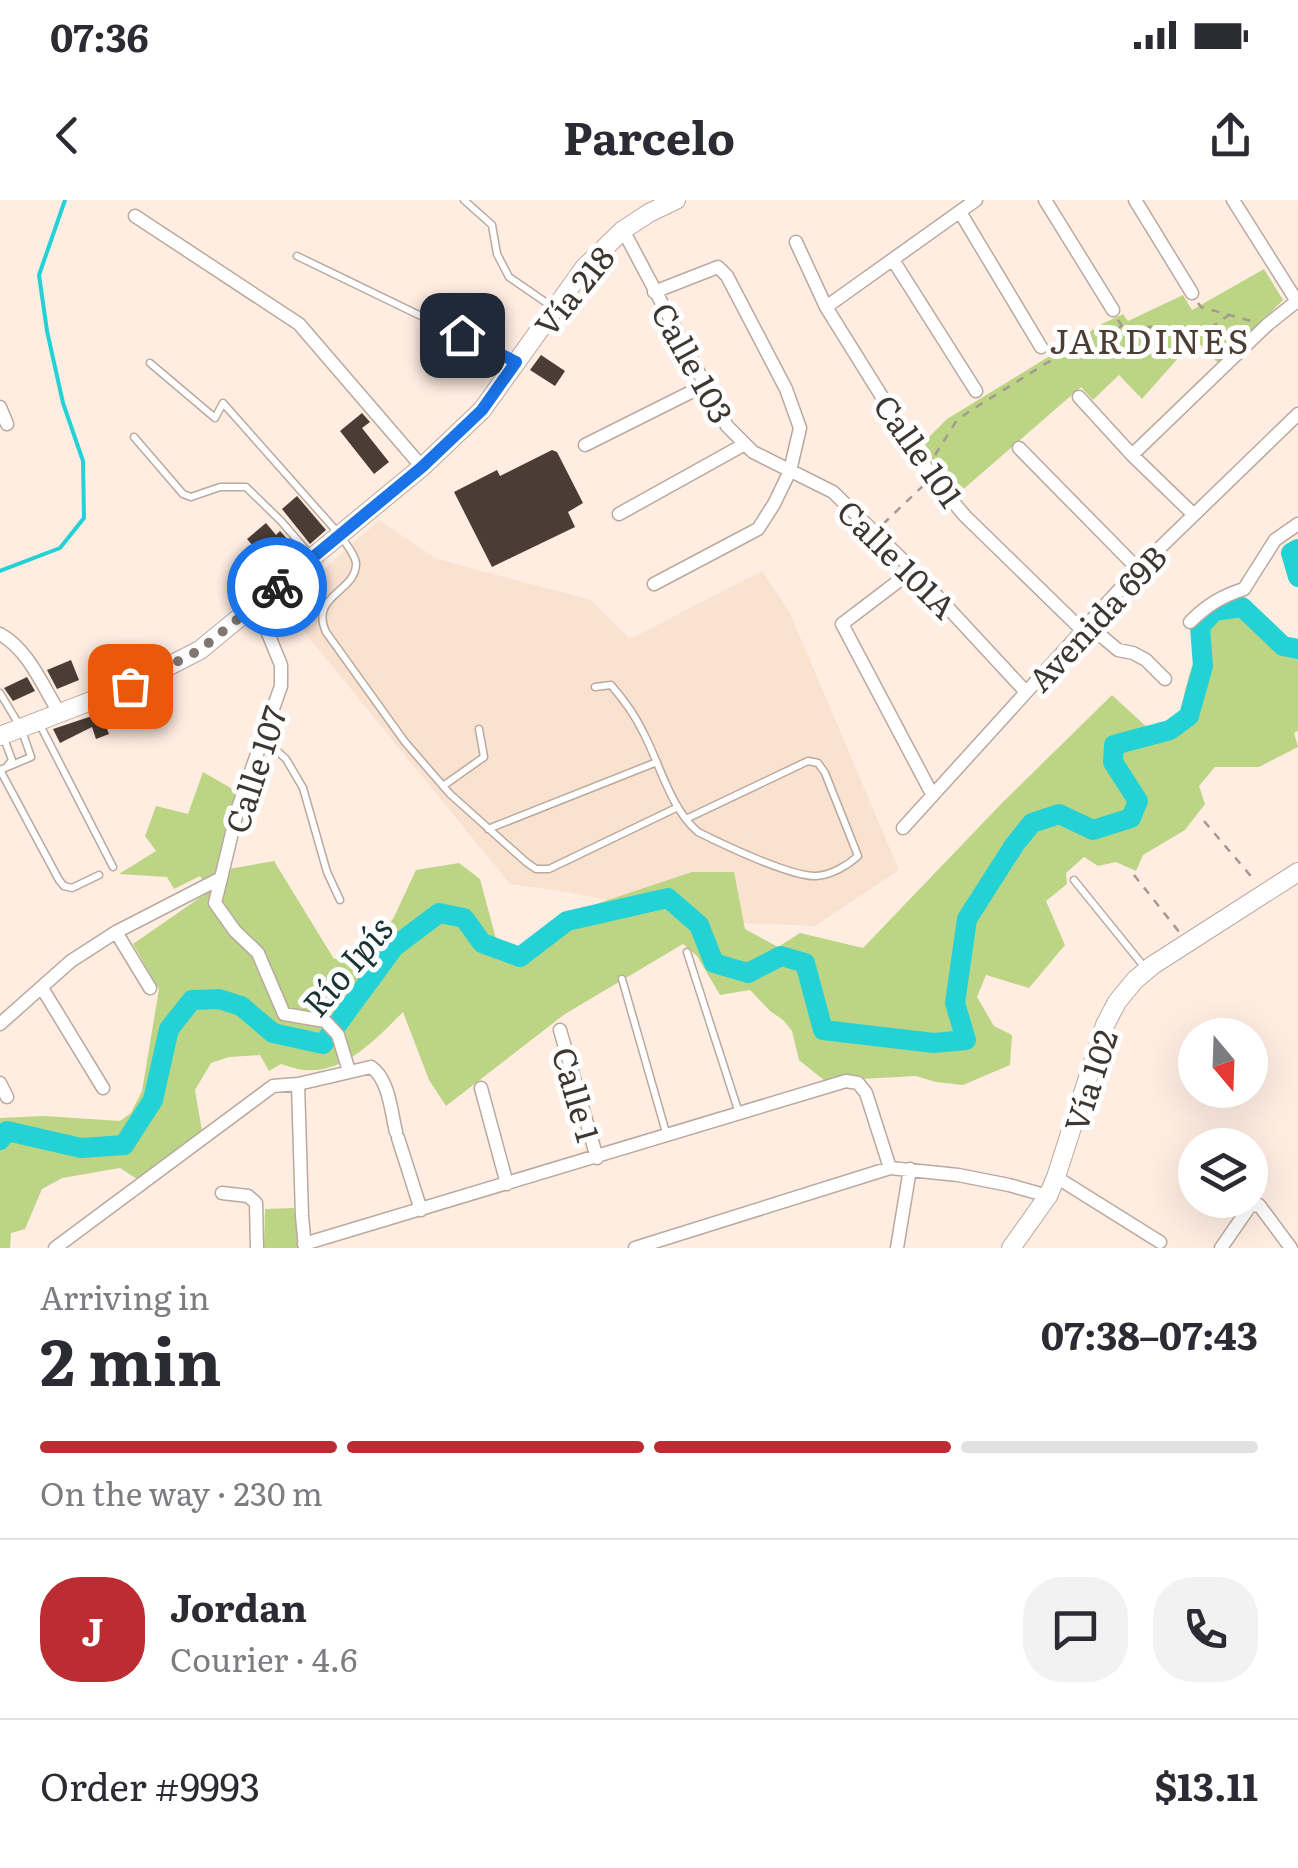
<!DOCTYPE html>
<html lang="en">
<head>
<meta charset="utf-8">
<style>
	:root { --surface:#fff; --page:#f2f2f3; --text:#2b2b33; --muted:#7c7c81; --line:#e1e1e2; --accent:#bc2c33 }
	body { margin:0; font-family:Literata,serif; background:var(--page); color:var(--text); height:100vh; display:flex; flex-direction:column; font-size:38px; white-space:nowrap }
	* { box-sizing:border-box; margin:0 }
	p { font-size:32px; color:var(--muted) }
	.icon { flex:none; width:55px; height:55px; fill:none; stroke:currentColor; stroke-width:2; stroke-linecap:round; stroke-linejoin:round }
	.map { position:relative; height:1048px; overflow:hidden }
	.details { display:flex; flex-direction:column; background:var(--surface); flex:1 }
	.details>* { flex:none }
	.needle { width:65px; rotate:161deg }
	.fabs { position:absolute; left:1178px; top:818px; display:grid; gap:20px }
	.fabs a { display:grid; place-items:center; width:90px; height:90px; border-radius:50%; background:var(--surface); box-shadow:0 10px 40px #0002; font-size:50px }
	.pin { position:absolute; display:grid; place-items:center; width:85px; height:85px; color:#fff; margin:-42px; border-radius:20px; box-shadow:0 5px 15px #0006 }
	.courier { position:absolute; display:grid; place-items:center; width:100px; height:100px; margin:-50px; border:8px solid #1a73e8; border-radius:50%; background:#fff; color:#222; box-shadow:0 2px 12px #0007 }
	.headline em { font-style:normal; font-weight:700 }
	.headline div { display:flex; flex-direction:column-reverse }
	.headline { display:flex; align-items:center; justify-content:space-between; height:170px; padding:0 40px }
	h1 { font-size:65px; font-weight:700; line-height:75px }
	.bar { display:grid; grid-template-columns:repeat(4,1fr); gap:15px 10px; align-content:center; height:120px; padding:0 40px }
	.bar i { height:12px; border-radius:8px; background:var(--line) }
	.bar .on { background:var(--accent) }
	.bar p { grid-column:span 4 }
	.line { display:flex; align-items:center; gap:25px; padding:0 40px; border-top:2px solid var(--line) }
	.line div { flex:1 }
	.round { display:grid; place-items:center; flex:none; width:105px; height:105px; border-radius:40px; background:var(--page) }
	.status { display:flex; justify-content:space-between; align-items:center; height:70px; padding:0 50px; background:var(--surface); direction:ltr }
	.status svg { height:28px; fill:currentColor }
	header { display:flex; justify-content:space-between; align-items:center; height:130px; padding:0 40px; background:var(--surface); font-size:45px; font-weight:700 }
	.map>svg:first-child { display:block }
</style>
</head>
<body>
<div class="status"><b>07:36</b><svg viewBox="0 0 49 12"><path d="M0 12V9h3v3zM5 12V6h3v6zM10 12V3h3v9zM15 12V0h3v12zM26 1h20v11H26zM47 4h2v5h-2z"/></svg></div>
<header><svg class="icon" aria-label="back" viewBox="0 0 24 24"><path d="M15 5l-7 7 7 7"/></svg>Parcelo<svg class="icon" aria-label="share" viewBox="0 0 24 24"><path d="M12 15V3M7 8l5-5 5 5M5 13v7h14v-7"/></svg></header>
<div class="map">
<svg width="1298" height="1048" viewBox="0 0 1298 1048">
	<rect width="100%" height="100%" fill="#ffede2"/>
	<path fill="#fae2d1" d="M379,320L437,359L591,400L630,439L762,371L790,413L899,670L815,726L719,722L566,692L510,684L283,406Z"/>
	<path fill="#bcd584" d="M1264,69L1283,100L1219,164L1195,139L1142,199L1119,175L1093,200L1081,187L959,293L938,270L924,242L947,219L1102,124L1123,114L1128,121L1183,95L1192,110Z
		M1239,412L1277,449L1298,452V531L1294,533L1298,547L1259,567H1215L1199,586L1205,604L1185,630L1143,655L1136,671L1116,662L1098,666L1084,657L1066,673L1067,684L1046,701L1065,745L1029,788L986,775L977,797L994,826L1012,835L1010,865L963,885L936,882L916,876L825,881L799,860L792,831L783,820L770,811L750,790L720,795L697,756L683,744L565,814L446,906L429,880L403,812C377,838 345,874 304,870C296,869 288,866 281,864L269,871L260,855L229,857L211,863L195,890L203,937L140,981L120,968L62,978L42,989L25,1029L11,1033L10,1048H0V918L45,916L120,921L131,913L142,891L159,789L133,744L208,692L200,676L174,689L167,677L119,674L156,651L145,636L156,606L188,614L203,572L236,591L218,669H229L274,661L334,759L370,748L393,719L416,670L459,663L480,679L496,739L517,751L572,712L692,672H734L745,729L778,747L800,733L863,748L1001,604L1112,495L1150,530L1180,513C1187,479 1196,446 1215,418Z
		M294,1008L299,1048H264L265,1009Z"/>
	<g fill="none" stroke-linecap="round" stroke-linejoin="round">
		<path stroke="#24d2d5" stroke-width="4" d="M0,371L60,348L84,318L83,261L63,203L47,131L39,75L65,0"/>
		<path stroke="#24d2d5" stroke-width="20" d="M1298,349L1291,353L1298,377
			M0,940L7,931L81,948L124,945L153,900L169,829L192,800L219,799L241,806L273,833L323,844L394,747L439,713L464,718L482,743L520,757L567,721L668,698L699,725L714,763L748,773L781,756L805,763L823,830L934,843L966,840L955,803L967,719L1015,644L1032,623L1059,614L1093,630L1131,618L1138,601L1113,562L1114,545L1170,530L1189,516L1203,466L1200,427L1214,411L1242,407L1283,446L1298,449"/>
	</g>
	<path fill="#4b3d35" d="M541,155L565,171L555,186L530,170Z
		M362,213L370,222L362,228L389,262L374,274L340,231Z
		M552,250L557,252L583,303L568,312L575,327L492,367L454,292L497,270L500,276Z
		M297,296L326,330L310,344L282,309Z
		M266,323L276,335L280,331L299,352L275,372L247,339Z
		M71,460L79,480L57,489L47,470Z
		M27,477L35,491L13,501L4,488Z
		M101,513L109,534L96,539L92,527L60,543L53,529Z"/>
	<g fill="none" stroke-linecap="round" stroke-linejoin="round">
		<g stroke="#b9a99e" stroke-width="9">
			<path id="service" d="M464,0L492,25L497,54L509,77L554,108
				M297,56L516,162
				M150,163L215,218L223,203L340,335C345,343 355,354 356,363C357,392 309,395 326,432L405,542L450,594L526,662L536,669H549L678,607
				M134,237L183,294L191,297L220,287H246L281,321L312,357
				M595,487L611,485C624,500 635,515 643,532C660,564 670,608 698,632C722,644 791,677 816,676C831,675 847,666 858,656L825,573L818,563L808,561L686,619
				M0,493L21,528L31,557L0,570L59,680L64,686L72,688L99,675
				M39,523L113,667
				M3,536L12,560L8,565
				M265,540L286,559L303,588L327,672L340,700
				M443,586L484,557L479,529
				M488,629L657,562
				M1074,680L1146,769
				M687,752L739,913
				M622,779L667,936"/>
		</g>
		<g stroke="#b9a99e" stroke-width="15">
			<path id="minor" d="M1045,0L1113,110
				M1135,0L1192,93
				M1233,0L1298,103
				M960,12L1041,147
				M135,16L299,124L422,267
				M623,30L727,226L753,252L833,292L913,370L1026,492
				M796,42L826,107L932,277L965,316L1082,430
				M893,60L976,191
				M826,107L976,0
				M1079,197L1132,255L1193,314
				M0,207L7,224
				M585,245L705,185
				M1019,248L1138,369
				M1132,255L1267,125L1297,101
				M619,314L745,244
				M913,370L842,424L932,594
				M654,384L758,329L774,304L790,271L800,228L786,189L727,76L718,67L654,92
				M256,404L281,465V486L238,608L215,703L235,731L258,753L284,814L325,821L338,835L349,871
				M1190,422C1207,405 1222,396 1244,389L1275,340L1298,324
				M1087,424L1118,450L1133,453L1146,460L1165,479
				M0,434C29,450 43,487 60,514
				M903,628L1138,369L1298,214
				M116,732L150,788
				M42,788L103,888
				M0,824L71,761L116,732L221,678
				M560,830L597,958
				M0,883L7,897
				M298,884L302,1016L305,1048
				M481,888L507,984
				M398,938L421,1010
				M1056,977L1160,1042
				M222,993L248,996L256,1003L257,1048
				M304,1044L846,881L858,883L866,893L890,968
				M55,1048L273,886L298,884L371,867C389,879 391,911 396,932
				M635,1048L890,968L958,975L1009,985L1048,996
				M897,1048L910,969
				M1221,1048L1250,1006L1259,1005L1291,1048"/>
		</g>
		<g stroke="#b9a99e" stroke-width="20">
			<path id="secondary" d="M0,536L130,486L200,450L422,267L482,210L584,68L623,30L649,13L676,0
				M1011,1048L1048,996L1056,977L1105,825L1117,802L1135,780L1153,765L1298,672"/>
		</g>
		<path stroke="#a59991" stroke-width="2.5" stroke-dasharray="8 8" stroke-linecap="butt" d="M1198,103L1201,107L1251,121
			M1118,120L1122,126L1209,129L1229,115
			M935,255L957,220L973,209L1082,141L1102,131H1114L1122,126
			M883,324L924,285
			M1204,621L1255,681
			M1134,675L1180,733"/>
		<use href="#service" stroke="#fff" stroke-width="6"/>
		<use href="#minor" stroke="#fff" stroke-width="12"/>
		<use href="#secondary" stroke="#fff" stroke-width="18"/>
	</g>
	<g fill="none" stroke-linecap="round" stroke-linejoin="round">
		<path stroke="#817770" stroke-width="10" stroke-dasharray="0 18" d="M130,486L200,450L277,387"/>
		<path stroke="#1a73e8" stroke-width="12" d="M277,387L422,267L482,210L516,162L462,135"/>
	</g>
	<g text-anchor="middle" dominant-baseline="central" stroke-width="10" stroke-linejoin="round" paint-order="stroke">
		<g font-size="32" fill="#3d3732" stroke="#fefefe">
			<text transform="translate(573 90) rotate(-51)">Vía 218</text>
			<text transform="translate(694 162) rotate(61)">Calle 103</text>
			<text transform="translate(920 250) rotate(55)">Calle 101</text>
			<text transform="translate(898 358) rotate(45)">Calle 101A</text>
			<text transform="translate(1096 417) rotate(-47)">Avenida 69B</text>
			<text transform="translate(254 569) rotate(-72)">Calle 107</text>
			<text transform="translate(1089 880) rotate(-72)">Vía 102</text>
			<text transform="translate(578 894) rotate(74)">Calle 1</text>
		</g>
		<g font-size="35" letter-spacing="2.5" fill="#4c3e35" stroke="#fefefe">
			<text x="1150" y="139">JARDINES</text>
		</g>
		<g font-size="35" font-style="italic" fill="#193333" stroke="#fefefe">
			<text transform="translate(346 765) rotate(-50)">Río Ipís</text>
		</g>
	</g>
</svg>
<div class="fabs">
<a><svg class="needle" viewBox="-14 -14 28 28"><path d="M0-13l5 13h-10z" fill="#e53935"/><path d="M0 13l5-13h-10z" fill="#7c7c81"/></svg></a>
<a><svg class="icon" aria-label="layers" viewBox="0 0 24 24"><path d="M12 4l9 5-9 5-9-5zM3 14l9 5 9-5"/></svg></a>
</div>
<div class="pin" style="left:130px;top:486px;background:#ea580c"><svg class="icon" aria-label="bag" viewBox="0 0 24 24"><path d="M5 8h14l-1 12H6zM9 8a3 3 0 0 1 6 0"/></svg></div>
<div class="pin" style="left:462px;top:135px;background:#1f2937"><svg class="icon" aria-label="home" viewBox="0 0 24 24"><path d="M3 11l9-7 9 7M6 9v11h12V9"/></svg></div>
<div class="courier" style="left:277px;top:387px"><svg class="icon" aria-label="bike" viewBox="0 0 24 24"><circle cx="6" cy="16" r="4"/><circle cx="18" cy="16" r="4"/><path d="M6 16l4-8h5l3 8M10 8l3 8H6M13 5h3"/></svg></div>
</div>
<section class="details">
<div class="headline"><div><h1>2 min</h1><p>Arriving in</p></div><em>07:38–07:43</em></div>
<div class="bar"><i class="on"></i><i class="on"></i><i class="on"></i><i></i><p>On the way · 230 m</p></div>
<div class="line" style="height:180px"><b class="round" style="background:var(--accent);color:#fff">J</b><div><b>Jordan</b><p>Courier · 4.6</p></div><a class="round"><svg class="icon" aria-label="chat" viewBox="0 0 24 24"><path d="M4 5h16v11H9l-5 4z"/></svg></a><a class="round"><svg class="icon" aria-label="phone" viewBox="0 0 24 24"><path d="M5 4h4l2 5-3 2q2 4 5 5l2-3 5 2v4C11 20 4 13 5 4z"/></svg></a></div>
<div class="line" style="height:130px"><div>Order #9993</div><b>$13.11</b></div>
</section>
</body>
</html>
